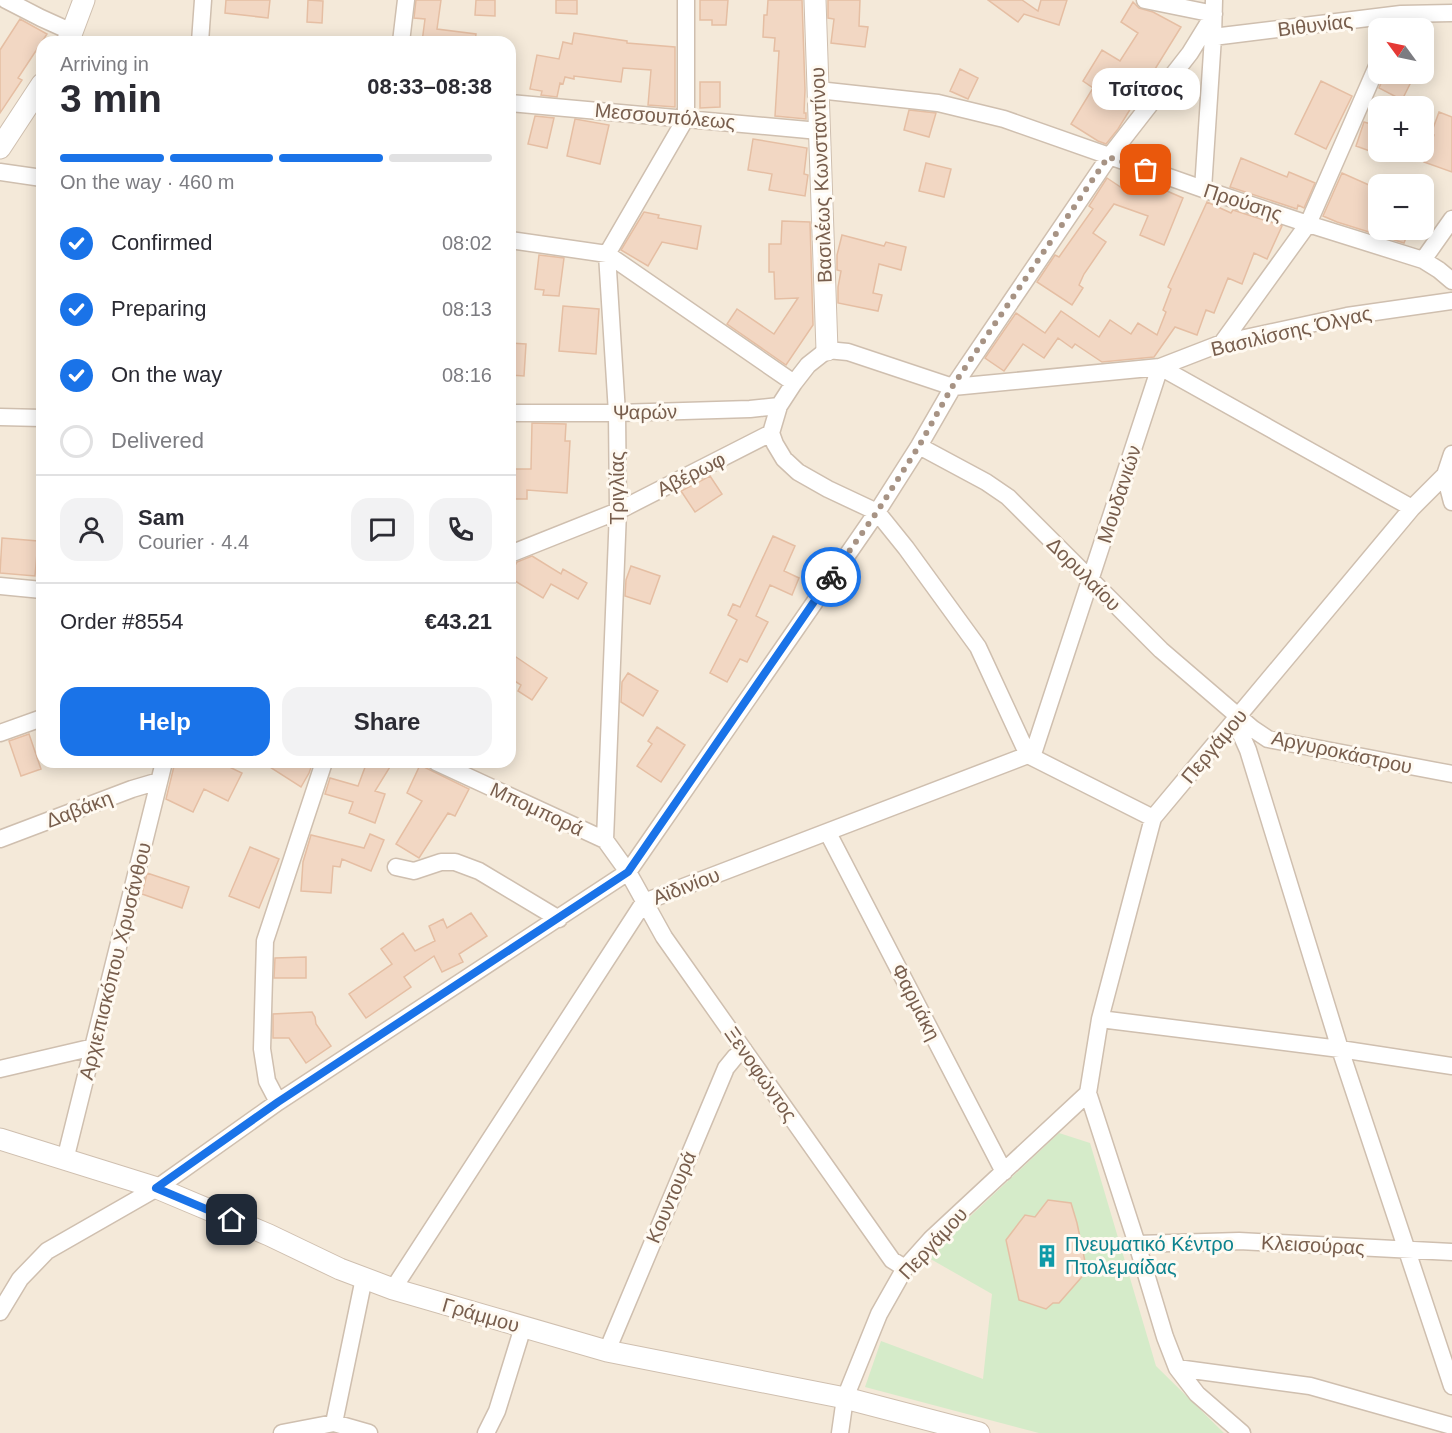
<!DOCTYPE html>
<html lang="en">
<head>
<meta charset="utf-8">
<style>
	:root { --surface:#fff; --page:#f2f2f3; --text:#2b2b33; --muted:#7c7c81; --line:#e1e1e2; --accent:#1a73e8 }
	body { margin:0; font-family:Arial,sans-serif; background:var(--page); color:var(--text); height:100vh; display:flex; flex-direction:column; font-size:22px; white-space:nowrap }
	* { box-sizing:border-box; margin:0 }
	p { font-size:20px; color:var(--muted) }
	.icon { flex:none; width:33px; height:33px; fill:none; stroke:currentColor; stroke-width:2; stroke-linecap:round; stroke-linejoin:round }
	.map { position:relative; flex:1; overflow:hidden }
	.panel { position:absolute; left:36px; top:36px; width:480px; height:732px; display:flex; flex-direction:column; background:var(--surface); border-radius:18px; box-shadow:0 3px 15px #0003 }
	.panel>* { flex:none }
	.needle { width:39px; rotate:303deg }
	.fabs { position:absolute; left:1368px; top:18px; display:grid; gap:12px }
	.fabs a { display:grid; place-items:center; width:66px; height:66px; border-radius:12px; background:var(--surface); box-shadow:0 3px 15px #0003; font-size:30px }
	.pin { position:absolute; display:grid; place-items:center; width:51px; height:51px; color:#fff; margin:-26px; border-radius:12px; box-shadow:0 3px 9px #0006 }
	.courier { position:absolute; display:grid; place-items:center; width:60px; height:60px; margin:-30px; border:4px solid #1a73e8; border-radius:50%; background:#fff; color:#222; box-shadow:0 2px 8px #0007 }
	.bubble { position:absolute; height:42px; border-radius:18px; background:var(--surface); box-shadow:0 3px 15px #0003; font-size:20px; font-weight:800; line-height:42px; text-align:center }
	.summary em { font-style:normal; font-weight:800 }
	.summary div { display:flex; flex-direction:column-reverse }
	.summary { display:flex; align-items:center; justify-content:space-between; height:102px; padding:0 24px }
	h1 { font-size:39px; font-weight:800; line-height:45px }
	.bar { display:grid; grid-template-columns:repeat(4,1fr); gap:9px 6px; align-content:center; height:72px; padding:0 24px }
	.bar i { height:8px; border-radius:4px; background:var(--line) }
	.bar .on { background:var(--accent) }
	.bar p { grid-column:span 4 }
	.line { display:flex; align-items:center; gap:15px; padding:0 24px; border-top:2px solid var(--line) }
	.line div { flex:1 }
	.round { display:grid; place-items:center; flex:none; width:63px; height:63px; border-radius:18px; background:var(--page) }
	ol { padding:0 24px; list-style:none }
	li { display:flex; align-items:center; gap:18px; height:66px }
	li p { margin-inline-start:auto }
	li .icon { padding:6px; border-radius:50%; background:var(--accent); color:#fff; stroke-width:4 }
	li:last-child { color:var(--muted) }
	li i { width:33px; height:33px; border:3px solid var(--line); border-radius:50% }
	.primary-button { display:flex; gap:12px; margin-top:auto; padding:12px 24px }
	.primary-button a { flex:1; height:69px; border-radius:18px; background:var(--accent); color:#fff; font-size:24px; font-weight:800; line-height:69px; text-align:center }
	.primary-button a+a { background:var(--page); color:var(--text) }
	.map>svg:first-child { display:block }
</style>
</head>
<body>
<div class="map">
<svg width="1452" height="1433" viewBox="0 0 1452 1433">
	<rect width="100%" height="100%" fill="#fdf6eb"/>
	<path fill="#f4e9d9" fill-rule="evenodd" d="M0,0H1452V1433H0ZM1378,28H1424V74H1378ZM42,42H510V762H42ZM1378,106H1424V152H1378ZM1378,184H1424V230H1378Z"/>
	<path fill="#d5ebc9" d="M1059,1133L1090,1143L1156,1366L1224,1433H1039L865,1387L881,1341L983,1379L992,1294L927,1257Z"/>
	<path fill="#f2d7c3" stroke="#e5bea3" stroke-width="1.5" d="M226,0H270L268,18L225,13Z
		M308,0L323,1L322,23L307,22Z
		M416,0H441L437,29L476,34L475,42H422L425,19L414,18Z
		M476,0H495V16L475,15Z
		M556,0H577V14L556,13Z
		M700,0H728L726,25H712V20H700Z
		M768,0H802L805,90L804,113H806V119L775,116L779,51H774L775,38L763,37L764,15H767Z
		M828,0H860L859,26L868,27L865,47L831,43L834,19L828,18Z
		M988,0H1022L1038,11L1041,0H1067L1059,25L1024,14L1018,22Z
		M1133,2L1139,8L1153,12L1181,27L1118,129L1106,144L1098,141L1071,124L1093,88L1083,81L1102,50L1120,61L1138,33L1121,22Z
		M20,19L47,34L18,78L22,80L0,113V50Z
		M574,33L627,41V43L675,47V107L648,105L651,70L623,68L621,82L574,76V79L565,77L563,84L560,83L557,97L541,95L542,91L530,89L537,55L559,59L563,42L572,44Z
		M960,69L978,78L968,99L950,91Z
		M1385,74H1415L1402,100L1379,88Z
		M1321,81L1352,96L1326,149L1295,134Z
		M700,82H720V107L700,108Z
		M909,110L936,113L929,137L904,130Z
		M1439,112L1452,117V172L1424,162L1434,135L1431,134Z
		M535,116L554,118L547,148L528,144Z
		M575,119L609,125L600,164L567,156Z
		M1364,122L1378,126V154L1356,146Z
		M753,139L807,148L804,174L808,175L805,196L769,190L772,174L748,170Z
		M1241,158L1287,177L1289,172L1315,183L1304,208L1298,205L1297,209L1230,187Z
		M926,163L951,169L944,197L919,191Z
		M1342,173L1378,189V230H1409L1404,243L1337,222L1323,216Z
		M1107,178L1128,192L1132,180L1160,188L1183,198L1164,245L1140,235L1148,216L1114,204L1093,233L1106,242L1084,274L1079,285L1083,288L1072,305L1037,282L1055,255L1059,257L1093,209L1089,206Z
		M1207,202L1231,213L1233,210L1282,226L1267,259L1254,253L1242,284L1228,278L1214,313L1206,310L1197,335L1175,327L1154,357L1102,362L1075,344L1072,348L1058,338L1044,358L1023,344L1004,371L985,358L1016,313L1045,333L1061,311L1099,337L1110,320L1131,334L1138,323L1157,335L1166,312L1163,310L1171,289L1168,287Z
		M644,212L659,215L658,218L701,226L697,249L662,242L648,266L621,250Z
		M782,221L810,222L813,325L786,365L727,324L737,309L774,334L798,298L775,299L774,272H769V244H781Z
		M842,235L884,246L886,242L906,247L901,270L879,264L873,293L882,295L878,311L838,303V287L841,271L837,270V255Z
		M539,255L564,258L559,296L543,295L544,290L535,289Z
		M563,306L599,309L596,354L559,351Z
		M510,343L526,344L524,376L510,375Z
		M532,423L566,424L565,441H570L567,493L527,490V499H510V469H531Z
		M710,476L722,494L695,512L681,491Z
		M773,536L795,546L784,571L799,578L792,595L770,585L756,616L768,622L747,662L740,659L727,682L710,673L737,620L728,615L733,604L740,607Z
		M2,538L38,541L35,576L0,573Z
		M532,556L561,574L563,569L587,583L578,599L551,584L543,598L510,578V575L517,562Z
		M631,566L660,576L650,604L625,596L626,580Z
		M516,657L547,678L532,700L518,691L521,685L510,678V666Z
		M628,673L658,691L643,716L621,702L622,682Z
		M657,727L685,745L661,782L637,766L652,744L648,741Z
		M29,734L41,769L21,776L9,741Z
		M175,762H219L242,773L228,801L204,789L193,812L166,799Z
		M262,762H313L309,773L301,787Z
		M367,762H393L375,791L385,794L375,823L349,813L353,802L325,794L330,778L358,786Z
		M420,765L469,789L455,816L448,813L419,858L396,844L422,801L407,793Z
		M370,834L384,840L371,871L342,859L340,867L333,866L331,893L301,891L303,862L311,835L364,848Z
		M250,847L279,859L259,908L229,896Z
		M147,873L189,887L182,908L142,894Z
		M471,913L487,936L459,954L463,962L442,972L434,956L404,977L411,987L366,1018L349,994L392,964L381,949L403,933L415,951L435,941L429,926L443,919L447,928Z
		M306,957V978H274L275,958Z
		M312,1012L315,1017L316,1024L331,1046L306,1063L289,1038H273V1014Z
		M1048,1200L1071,1203L1077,1223L1087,1271L1059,1303H1053L1046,1309L1019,1300L1006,1240L1025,1215L1035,1217Z"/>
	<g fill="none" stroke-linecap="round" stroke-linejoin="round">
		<g stroke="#cfbfaf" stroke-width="19">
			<path id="minor" d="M6,0L41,18L72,32
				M686,0V118L607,254L617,413L618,511L605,840L628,872L664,937L892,1260L905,1268
				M1213,37L1401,14L1452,13
				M200,42L203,0
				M401,42L406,0
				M818,90L938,103L1004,119L1203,189L1308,224L1423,260L1439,270L1452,281
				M510,103L819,131
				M0,172L42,178
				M1203,189L1213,37L1214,0
				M510,240L607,254L794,383
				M1423,260L1452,219
				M1222,343L1308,224L1378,64
				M1160,367L1412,508
				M510,413H617L750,409L779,406
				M0,417L42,418
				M919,446L986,482L1008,497L1161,650L1253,729L1268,739L1452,774
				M1452,474L1445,475L1452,502
				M510,554L618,511L771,433
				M0,586L42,590
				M1235,721L1248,750L1340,1049L1452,1386
				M0,733L42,718
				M1028,755L978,647L906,548L877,512L828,489L798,472L784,459L775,444L771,433L779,406L794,383L808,365L827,350L848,352L953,387L1160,367L1222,343L1347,316L1452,301
				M1032,757L1160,367
				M436,762L605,840
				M828,833L1004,1172
				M0,839L132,789L159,781
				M396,867L414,871L441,862H455L479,871L559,919
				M1100,1019L1340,1049L1452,1066
				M0,1069L94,1047
				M1088,1093L1137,1244L1165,1337L1177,1368L1197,1394L1242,1433
				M278,1102L267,1081L262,1049L265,941L324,762
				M65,1160L164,762
				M1137,1244L1239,1241L1452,1252
				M393,1289L644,902L1028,755L1153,818
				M0,1312L20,1279L47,1251L157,1188L278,1102L628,872L877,512L919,446L953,387L1109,157L1190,53L1214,14L1145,0
				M607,1351L726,1068L735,1057L744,1050
				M1177,1368L1310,1386L1452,1426
				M334,1423L369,1433
				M282,1433L334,1423L364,1278
				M486,1433L497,1411L523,1327
				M840,1433L845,1398L879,1314L905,1268L931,1239L1088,1093L1100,1019L1153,818L1412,508L1445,475L1452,454"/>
		</g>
		<g stroke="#cfbfaf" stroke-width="23">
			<path id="tertiary" d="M815,0L827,350
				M67,42L72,32L84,0
				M0,148L42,84
				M0,1139L157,1188L269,1235L340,1269L393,1289L607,1351L845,1398L979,1433"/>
		</g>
		<use href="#minor" stroke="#fff" stroke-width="16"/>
		<use href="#tertiary" stroke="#fff" stroke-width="21"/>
	</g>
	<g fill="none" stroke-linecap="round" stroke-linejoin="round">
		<path stroke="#a79384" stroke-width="6" stroke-dasharray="0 10.8" d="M831,577L877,512L919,446L952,387L1108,157L1146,170"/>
		<path stroke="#1a73e8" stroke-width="8" d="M232,1220L156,1188L278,1102L628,872L831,577"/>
	</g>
	<defs>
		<g id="building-bare" transform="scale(1.8)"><path d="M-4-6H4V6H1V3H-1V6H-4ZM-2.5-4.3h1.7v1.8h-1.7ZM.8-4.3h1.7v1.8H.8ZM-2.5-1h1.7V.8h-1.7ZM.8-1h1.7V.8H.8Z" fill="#0f9aa8" stroke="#fffaf2" stroke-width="2.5" paint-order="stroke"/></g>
	</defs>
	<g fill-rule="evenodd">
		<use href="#building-bare" x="1047" y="1256"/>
	</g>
	<g text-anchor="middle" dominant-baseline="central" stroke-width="6" stroke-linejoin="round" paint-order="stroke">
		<g font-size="20" fill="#785e4d" stroke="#fffaf2">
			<text transform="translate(1315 25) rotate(-7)">Βιθυνίας</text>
			<text transform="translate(665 116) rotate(5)">Μεσσουπόλεως</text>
			<text transform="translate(821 175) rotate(-92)">Βασιλέως Κωνσταντίνου</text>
			<text transform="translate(1243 202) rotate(18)">Προύσης</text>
			<text transform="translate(1291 331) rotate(-13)">Βασιλίσσης Όλγας</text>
			<text transform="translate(645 412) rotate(-1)">Ψαρών</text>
			<text transform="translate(691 474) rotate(-27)">Αβέρωφ</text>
			<text transform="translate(617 488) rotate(-90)">Τριγλίας</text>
			<text transform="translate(1119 494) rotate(-72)">Μουδανιών</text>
			<text transform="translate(1084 574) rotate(45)">Δορυλαίου</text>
			<text transform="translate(1214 746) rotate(-50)">Περγάμου</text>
			<text transform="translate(1342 752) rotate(12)">Αργυροκάστρου</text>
			<text transform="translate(79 809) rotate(-21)">Δαβάκη</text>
			<text transform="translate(537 809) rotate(25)">Μπομπορά</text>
			<text transform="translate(686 886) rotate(-21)">Αϊδινίου</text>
			<text transform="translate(115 961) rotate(-76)">Αρχιεπισκόπου Χρυσάνθου</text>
			<text transform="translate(916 1002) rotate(63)">Φαρμάκη</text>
			<text transform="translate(761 1074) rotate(55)">Ξενοφώντος</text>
			<text transform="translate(671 1197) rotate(-67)">Κουντουρά</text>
			<text transform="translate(933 1243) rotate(-47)">Περγάμου</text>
			<text transform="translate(1313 1245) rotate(3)">Κλεισούρας</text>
			<text transform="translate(481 1315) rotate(16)">Γράμμου</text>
		</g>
		<g font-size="20" fill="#0d838f" stroke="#fffaf2" text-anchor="start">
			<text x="1065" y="1244">Πνευματικό Κέντρο<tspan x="1065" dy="23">Πτολεμαίδας</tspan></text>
		</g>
	</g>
</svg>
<div class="fabs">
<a><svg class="needle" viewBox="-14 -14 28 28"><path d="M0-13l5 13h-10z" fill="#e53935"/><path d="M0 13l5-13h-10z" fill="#7c7c81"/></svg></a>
<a>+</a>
<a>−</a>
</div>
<div class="pin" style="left:1146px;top:170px;background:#ea580c"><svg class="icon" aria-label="bag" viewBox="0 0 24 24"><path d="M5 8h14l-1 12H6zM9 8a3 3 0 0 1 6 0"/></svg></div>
<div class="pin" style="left:232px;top:1220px;background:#1f2937"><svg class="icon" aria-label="home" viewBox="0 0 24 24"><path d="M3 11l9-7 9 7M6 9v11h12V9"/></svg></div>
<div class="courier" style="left:831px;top:577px"><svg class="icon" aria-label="bike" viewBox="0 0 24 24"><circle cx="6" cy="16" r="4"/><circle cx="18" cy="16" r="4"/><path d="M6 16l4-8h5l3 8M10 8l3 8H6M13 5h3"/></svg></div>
<div class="bubble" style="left:1092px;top:68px;width:108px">Τσίτσος</div>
<section class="panel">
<div class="summary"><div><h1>3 min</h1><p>Arriving in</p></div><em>08:33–08:38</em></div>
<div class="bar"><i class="on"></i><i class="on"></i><i class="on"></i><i></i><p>On the way · 460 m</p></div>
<ol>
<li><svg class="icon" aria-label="check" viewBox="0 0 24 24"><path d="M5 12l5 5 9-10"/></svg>Confirmed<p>08:02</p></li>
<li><svg class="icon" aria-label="check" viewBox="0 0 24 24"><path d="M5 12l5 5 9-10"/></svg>Preparing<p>08:13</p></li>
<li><svg class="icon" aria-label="check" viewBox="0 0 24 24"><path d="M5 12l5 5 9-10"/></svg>On the way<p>08:16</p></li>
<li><i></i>Delivered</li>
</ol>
<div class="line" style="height:108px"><a class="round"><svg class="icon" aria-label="person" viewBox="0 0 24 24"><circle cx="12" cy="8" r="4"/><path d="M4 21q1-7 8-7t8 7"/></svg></a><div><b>Sam</b><p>Courier · 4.4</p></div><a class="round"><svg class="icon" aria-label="chat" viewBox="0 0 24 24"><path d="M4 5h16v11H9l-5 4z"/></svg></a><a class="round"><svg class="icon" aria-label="phone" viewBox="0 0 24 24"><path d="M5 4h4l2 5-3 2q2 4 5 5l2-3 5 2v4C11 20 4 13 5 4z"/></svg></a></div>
<div class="line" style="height:78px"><div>Order #8554</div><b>€43.21</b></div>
<div class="primary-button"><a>Help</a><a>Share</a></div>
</section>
</div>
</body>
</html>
